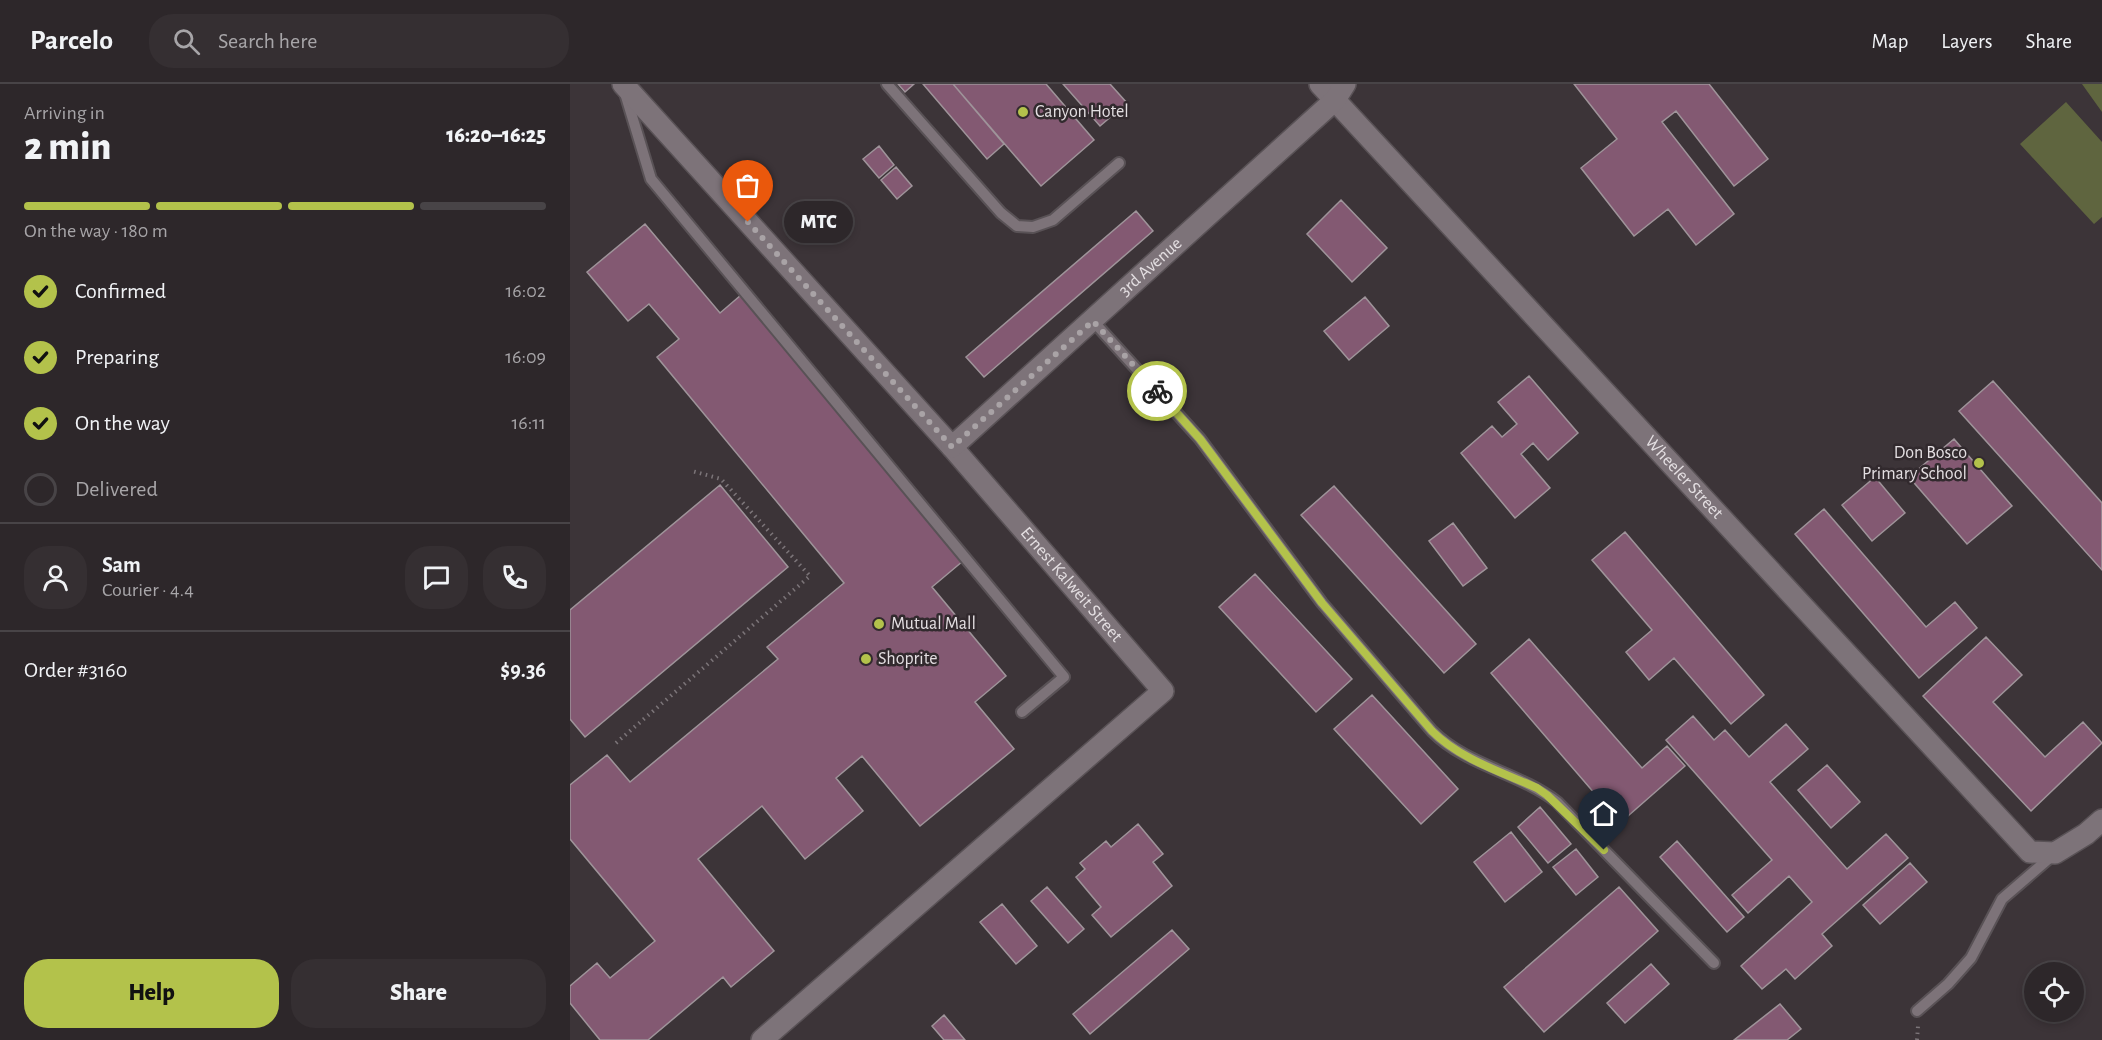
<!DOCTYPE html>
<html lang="en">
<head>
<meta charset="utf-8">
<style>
	:root { --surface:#2d272a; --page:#352f32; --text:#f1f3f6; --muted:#a7a5a8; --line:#484447; --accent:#b3c24b }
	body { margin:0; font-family:"Alegreya Sans",sans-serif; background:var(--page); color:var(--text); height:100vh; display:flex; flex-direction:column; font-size:22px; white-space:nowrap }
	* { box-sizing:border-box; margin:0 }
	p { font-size:20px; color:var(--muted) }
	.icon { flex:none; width:33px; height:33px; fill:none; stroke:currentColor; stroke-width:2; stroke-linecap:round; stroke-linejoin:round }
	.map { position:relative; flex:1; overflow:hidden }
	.panel { display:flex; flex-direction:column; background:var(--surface); width:570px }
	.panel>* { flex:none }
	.buttons { position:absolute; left:1454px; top:878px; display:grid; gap:12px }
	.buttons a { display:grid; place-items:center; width:60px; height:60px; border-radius:50%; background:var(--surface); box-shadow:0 3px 9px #0003,0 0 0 2px var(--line); font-size:30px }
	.pin { position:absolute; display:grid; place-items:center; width:51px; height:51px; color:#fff; margin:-62px -26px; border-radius:50% 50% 50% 0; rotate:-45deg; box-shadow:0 0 6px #0007 }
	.pin .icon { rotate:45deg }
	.courier { position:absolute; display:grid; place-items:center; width:60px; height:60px; margin:-30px; border:4px solid #b3c24b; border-radius:50%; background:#fff; color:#222; box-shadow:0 2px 8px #0007 }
	.bubble { position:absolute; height:42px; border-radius:21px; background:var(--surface); box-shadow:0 3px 9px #0003,0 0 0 2px var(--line); font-size:20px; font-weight:800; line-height:42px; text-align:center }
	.headline em { font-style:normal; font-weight:800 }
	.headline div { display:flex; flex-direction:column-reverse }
	.headline { display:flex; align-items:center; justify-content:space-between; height:102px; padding:0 24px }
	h1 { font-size:39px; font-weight:800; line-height:45px }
	.bar { display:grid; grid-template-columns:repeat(4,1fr); gap:9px 6px; align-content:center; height:72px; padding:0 24px }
	.bar i { height:8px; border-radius:4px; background:var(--line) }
	.bar .active { background:var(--accent) }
	.bar p { grid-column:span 4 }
	.line { display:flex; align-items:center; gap:15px; padding:0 24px; border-top:2px solid var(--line) }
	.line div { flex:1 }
	.round { display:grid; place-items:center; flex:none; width:63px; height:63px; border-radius:24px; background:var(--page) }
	ol { padding:0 24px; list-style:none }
	li { display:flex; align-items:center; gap:18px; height:66px }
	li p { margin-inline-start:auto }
	li .icon { padding:6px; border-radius:50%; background:var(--accent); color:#111; stroke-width:4 }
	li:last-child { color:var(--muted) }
	li i { width:33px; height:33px; border:3px solid var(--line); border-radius:50% }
	.cta { display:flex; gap:12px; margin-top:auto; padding:12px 24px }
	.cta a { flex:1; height:69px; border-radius:24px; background:var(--accent); color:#111; font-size:24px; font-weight:800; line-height:69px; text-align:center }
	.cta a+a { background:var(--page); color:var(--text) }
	header { display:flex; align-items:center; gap:36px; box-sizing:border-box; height:84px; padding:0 30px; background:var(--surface); border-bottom:2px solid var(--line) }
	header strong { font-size:28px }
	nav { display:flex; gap:33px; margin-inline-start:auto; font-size:21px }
	.search { width:420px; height:54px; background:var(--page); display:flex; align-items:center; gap:15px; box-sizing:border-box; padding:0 21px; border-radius:24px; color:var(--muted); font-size:22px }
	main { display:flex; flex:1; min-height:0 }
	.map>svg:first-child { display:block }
</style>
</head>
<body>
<header>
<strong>Parcelo</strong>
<div class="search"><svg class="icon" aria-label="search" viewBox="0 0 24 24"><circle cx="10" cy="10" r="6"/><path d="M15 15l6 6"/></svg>Search here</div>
<nav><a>Map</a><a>Layers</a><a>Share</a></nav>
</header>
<main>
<section class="panel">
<div class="headline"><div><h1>2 min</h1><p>Arriving in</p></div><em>16:20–16:25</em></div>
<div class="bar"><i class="active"></i><i class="active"></i><i class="active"></i><i></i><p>On the way · 180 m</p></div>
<ol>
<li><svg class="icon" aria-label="check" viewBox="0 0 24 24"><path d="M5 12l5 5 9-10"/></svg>Confirmed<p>16:02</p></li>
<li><svg class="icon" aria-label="check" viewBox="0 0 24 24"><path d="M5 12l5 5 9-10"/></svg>Preparing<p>16:09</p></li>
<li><svg class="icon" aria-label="check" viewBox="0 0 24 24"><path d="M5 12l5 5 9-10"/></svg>On the way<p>16:11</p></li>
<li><i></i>Delivered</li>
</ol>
<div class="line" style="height:108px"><a class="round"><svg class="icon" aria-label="person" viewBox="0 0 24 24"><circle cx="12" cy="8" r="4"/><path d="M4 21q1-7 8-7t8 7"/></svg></a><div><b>Sam</b><p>Courier · 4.4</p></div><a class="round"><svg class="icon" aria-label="chat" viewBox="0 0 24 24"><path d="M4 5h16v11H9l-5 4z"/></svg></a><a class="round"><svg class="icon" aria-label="phone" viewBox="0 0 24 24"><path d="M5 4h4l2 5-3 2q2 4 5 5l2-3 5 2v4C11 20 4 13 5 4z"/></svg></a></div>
<div class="line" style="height:78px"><div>Order #3160</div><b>$9.36</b></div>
<div class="cta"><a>Help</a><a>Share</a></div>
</section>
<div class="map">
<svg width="1532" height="956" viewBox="0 0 1532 956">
	<rect width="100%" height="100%" fill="#3c3438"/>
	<path fill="#5f653f" d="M1512,0H1532V28Z
		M1496,18L1532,58V133L1524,140L1450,60Z"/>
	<path fill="#835972" stroke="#9f949a" stroke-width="1.5" d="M328,0H344L335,8Z
		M353,0H383L434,60L417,75Z
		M383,0H476L524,56L471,102Z
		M493,0H540L557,19L530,42Z
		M1004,0H1139L1198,75L1164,102L1106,27L1092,38L1164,130L1126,161L1098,125L1064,152L1011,84L1047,55Z
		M309,62L324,81L309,94L293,75Z
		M326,83L342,102L327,115L311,96Z
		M771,116L817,164L782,198L737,150Z
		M566,127L583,147L414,293L396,273Z
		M75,140L150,229L171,211L393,477L362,503L436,592L405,618L444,665L350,742L292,672L266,694L293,727L235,775L192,722L128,775L204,867L161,903L153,893L78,956H30L0,919V902L27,879L40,894L85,857L0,755V701L37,671L60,698L208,575L197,563L274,499L87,273L109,255L79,220L58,237L17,188Z
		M795,213L819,242L779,276L754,247Z
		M959,292L1008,349L978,376L963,359L951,370L980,404L945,434L891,369L922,342L932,353L947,340L928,318Z
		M1423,297L1532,419V486L1389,327Z
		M1384,355L1442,422L1397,460L1339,393Z
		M1305,393L1335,429L1302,457L1272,421Z
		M150,401L218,483L15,653L0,635V526Z
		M764,402L906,560L874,589L731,431Z
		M1254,425L1356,543L1385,518L1407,544L1349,594L1225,450Z
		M883,439L917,484L893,502L859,457Z
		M1055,448L1194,611L1161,640L1104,574L1079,596L1056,568L1082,546L1022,476Z
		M685,490L782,595L746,628L649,523Z
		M1416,553L1452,591L1423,618L1475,673L1513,638L1532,659L1461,727L1353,612Z
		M959,555L1072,684L1097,662L1115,682L1050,739L921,589Z
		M802,611L888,705L851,740L764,645Z
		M1123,632L1144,656L1155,646L1179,673L1216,640L1238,665L1200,698L1277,785L1316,750L1338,774L1252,850L1262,862L1225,895L1216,885L1192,905L1171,882L1242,818L1219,792L1178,829L1162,811L1202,776L1096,656Z
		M1257,681L1290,718L1261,744L1228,706Z
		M970,723L1001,760L978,779L948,743Z
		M568,740L593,770L583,778L602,802L541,853L522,831L531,823L506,793L515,785L510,779L536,757L541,763Z
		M941,748L972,788L935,818L904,778Z
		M1107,757L1174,833L1157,848L1090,773Z
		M1006,765L1028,793L1006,811L983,783Z
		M1340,779L1357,798L1310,840L1293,821Z
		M477,803L514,845L498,859L461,817Z
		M1049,803L1088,847L974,948L934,903Z
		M432,820L467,862L446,880L410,838Z
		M602,846L619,865L520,950L503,930Z
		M1081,880L1099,900L1055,939L1037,919Z
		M1210,920L1231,945L1217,956H1164Z
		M374,931L395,956H374L362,942Z"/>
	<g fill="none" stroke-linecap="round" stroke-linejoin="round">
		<g stroke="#595256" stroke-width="14">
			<path id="lane" d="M317,0L431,129L447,142L463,143L483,136L549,79
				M55,9L81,95L494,593L452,628
				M523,237L630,355L752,519L862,647C897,682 948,688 987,718L1144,879
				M1347,927L1378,900L1401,874L1432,815L1483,771"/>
		</g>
		<g stroke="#595256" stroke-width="24">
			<g id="street">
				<path id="s1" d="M53,0L382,363L593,607L192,956"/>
				<path id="s2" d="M750,0L1460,768L1485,769L1516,750L1532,736"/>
				<path id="s3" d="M382,363L765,16L775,0"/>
			</g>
		</g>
		<path stroke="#7c7579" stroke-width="4" stroke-dasharray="1.5 4.5" stroke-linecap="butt" d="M46,659L240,492L151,395L122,387
			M1347,956L1348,942"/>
		<use href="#lane" stroke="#7d7379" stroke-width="10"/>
		<use href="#street" stroke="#7d7379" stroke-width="21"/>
	</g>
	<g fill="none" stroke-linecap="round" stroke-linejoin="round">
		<path stroke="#a9a3a6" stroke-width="6" stroke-dasharray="0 10.8" d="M178,138L382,363L523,237L587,307"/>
		<path stroke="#b3c24b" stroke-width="8" d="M587,307L630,355L752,519L862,647C890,675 931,688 967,704L977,711L1034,766"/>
	</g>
	<g fill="#b3c24b" stroke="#322a2e" stroke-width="2">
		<circle cx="453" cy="28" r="6"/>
		<circle cx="1409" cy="379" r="6"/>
		<circle cx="309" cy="540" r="6"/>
		<circle cx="296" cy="575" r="6"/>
	</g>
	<g text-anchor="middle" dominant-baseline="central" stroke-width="5" stroke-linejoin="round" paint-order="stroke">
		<g font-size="18" fill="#e4dfe2" stroke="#322a2e" text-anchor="start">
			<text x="465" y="28">Canyon Hotel</text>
			<text x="1397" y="369" text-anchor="end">Don Bosco<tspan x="1397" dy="21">Primary School</tspan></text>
			<text x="321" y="540">Mutual Mall</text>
			<text x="308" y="575">Shoprite</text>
		</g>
		<g font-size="18" fill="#e4dfe2" stroke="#322a2e">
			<text stroke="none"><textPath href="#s3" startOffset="268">3rd Avenue</textPath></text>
			<text stroke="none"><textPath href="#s2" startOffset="536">Wheeler Street</textPath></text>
			<text stroke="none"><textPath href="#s1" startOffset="672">Ernest Kalweit Street</textPath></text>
		</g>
	</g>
</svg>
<div class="buttons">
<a><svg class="icon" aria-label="locate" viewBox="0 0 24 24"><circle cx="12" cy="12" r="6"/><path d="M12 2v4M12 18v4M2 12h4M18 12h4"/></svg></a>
</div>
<div class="pin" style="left:178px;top:138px;background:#ea580c"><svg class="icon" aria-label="bag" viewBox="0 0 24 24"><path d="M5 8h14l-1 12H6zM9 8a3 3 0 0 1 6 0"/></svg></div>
<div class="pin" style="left:1034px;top:766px;background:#1f2937"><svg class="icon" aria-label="home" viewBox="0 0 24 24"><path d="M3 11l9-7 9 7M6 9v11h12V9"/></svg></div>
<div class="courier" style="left:587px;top:307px"><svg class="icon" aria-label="bike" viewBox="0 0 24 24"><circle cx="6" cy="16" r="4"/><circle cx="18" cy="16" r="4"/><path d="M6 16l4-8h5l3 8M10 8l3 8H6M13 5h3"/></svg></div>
<div class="bubble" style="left:214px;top:117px;width:69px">MTC</div>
</div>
</main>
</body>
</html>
